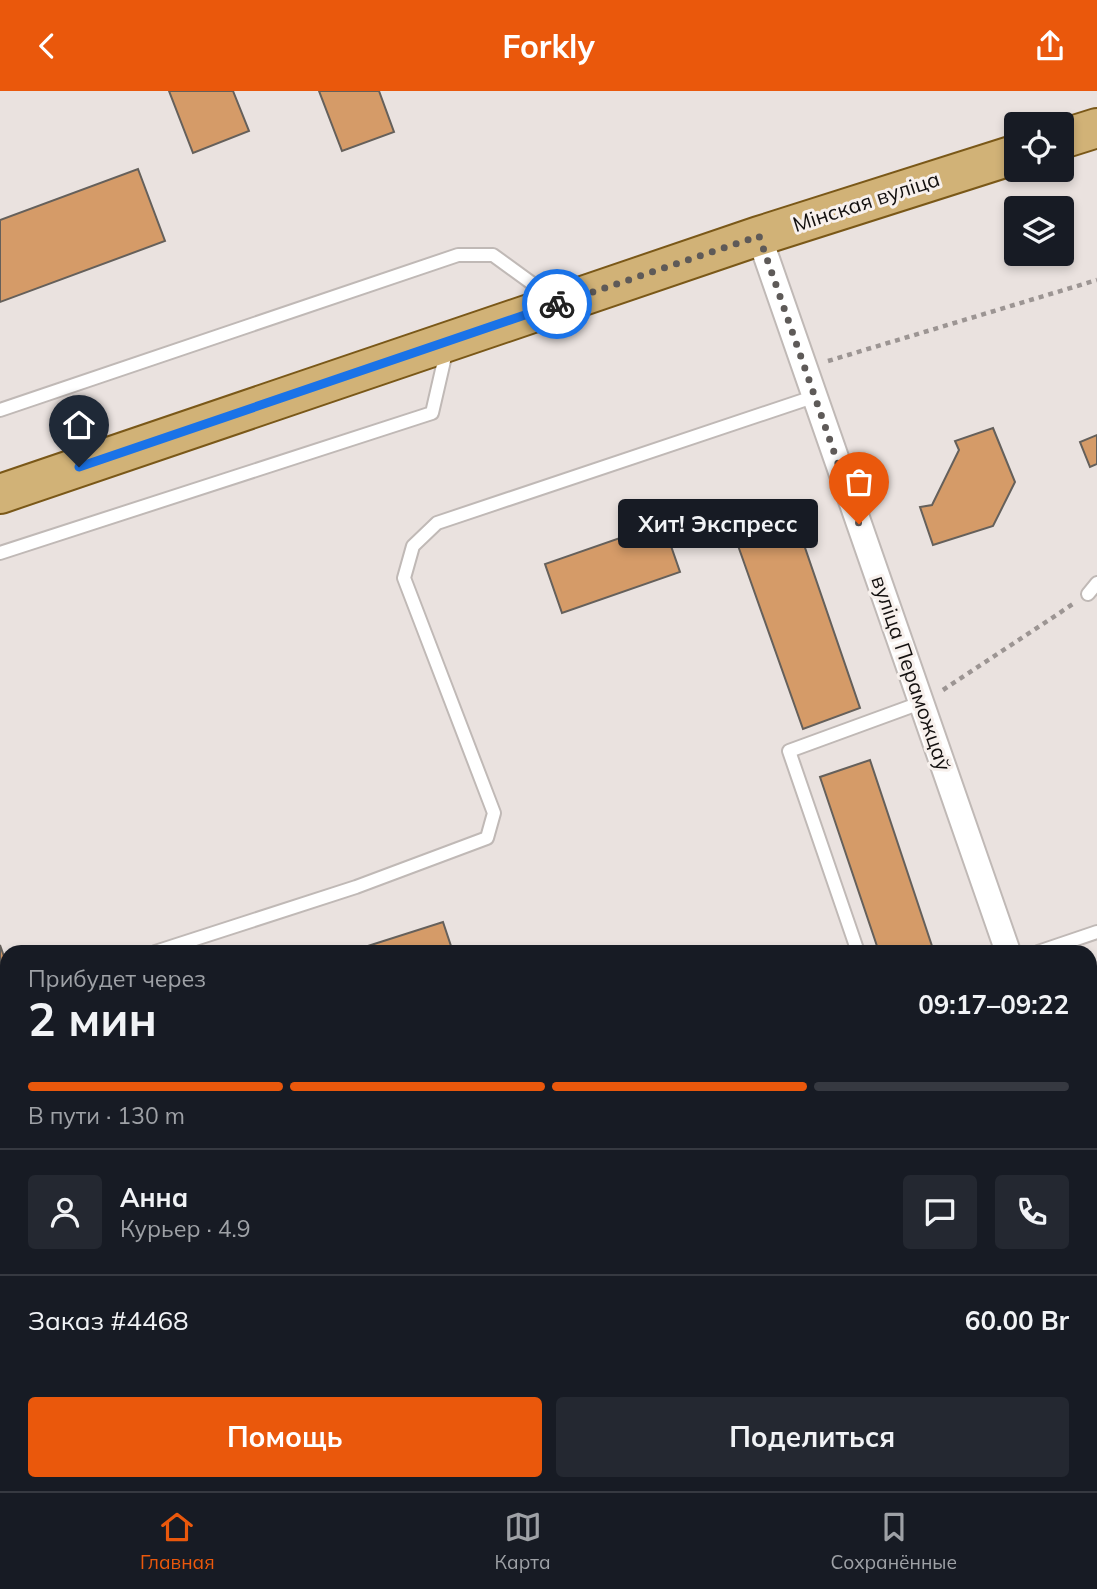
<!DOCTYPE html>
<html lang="ru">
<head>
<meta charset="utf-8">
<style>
	:root { --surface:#171b24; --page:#242831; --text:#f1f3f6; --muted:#9ea1a6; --line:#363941; --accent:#ea580c }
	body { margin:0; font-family:Mulish,sans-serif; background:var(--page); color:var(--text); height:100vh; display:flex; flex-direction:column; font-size:26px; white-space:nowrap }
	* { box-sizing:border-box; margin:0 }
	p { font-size:23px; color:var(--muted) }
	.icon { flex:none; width:38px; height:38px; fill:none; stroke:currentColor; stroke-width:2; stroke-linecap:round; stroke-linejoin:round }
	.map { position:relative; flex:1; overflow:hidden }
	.side { position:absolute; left:0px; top:854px; width:1097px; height:546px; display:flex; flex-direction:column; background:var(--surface); border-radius:21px 21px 0 0; box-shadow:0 4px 10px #0003 }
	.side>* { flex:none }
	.buttons { position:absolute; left:1004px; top:21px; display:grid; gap:14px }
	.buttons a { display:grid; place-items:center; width:70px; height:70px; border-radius:7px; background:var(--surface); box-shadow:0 4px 10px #0003; font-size:35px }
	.pin { position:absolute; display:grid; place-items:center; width:60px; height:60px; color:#fff; margin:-72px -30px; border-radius:50% 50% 50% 0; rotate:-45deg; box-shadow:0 0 7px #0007 }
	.pin .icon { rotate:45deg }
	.courier { position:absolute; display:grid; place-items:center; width:70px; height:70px; margin:-35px; border:5px solid #1a73e8; border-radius:50%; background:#fff; color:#222; box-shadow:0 2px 9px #0007 }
	.bubble { position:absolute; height:49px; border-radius:7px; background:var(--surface); box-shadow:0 4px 10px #0003; font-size:23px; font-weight:700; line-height:49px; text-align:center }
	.head em { font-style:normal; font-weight:700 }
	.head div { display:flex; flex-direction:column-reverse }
	.head { display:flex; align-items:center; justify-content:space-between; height:119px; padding:0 28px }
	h1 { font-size:46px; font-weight:700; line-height:52px }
	.bar { display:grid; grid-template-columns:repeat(4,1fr); gap:10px 7px; align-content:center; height:84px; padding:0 28px }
	.bar i { height:9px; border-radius:5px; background:var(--line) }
	.bar .on { background:var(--accent) }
	.bar p { grid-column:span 4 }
	.line { display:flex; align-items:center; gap:18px; padding:0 28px; border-top:2px solid var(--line) }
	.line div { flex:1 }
	.round { display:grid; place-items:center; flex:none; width:74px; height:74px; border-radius:7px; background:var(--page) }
	.primary-button { display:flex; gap:14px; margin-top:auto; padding:14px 28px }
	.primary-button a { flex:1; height:80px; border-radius:7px; background:var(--accent); color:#fff; font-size:28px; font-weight:700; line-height:80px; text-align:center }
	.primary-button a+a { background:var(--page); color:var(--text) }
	header { display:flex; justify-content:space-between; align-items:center; height:91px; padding:0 28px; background:var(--accent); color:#fff; font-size:32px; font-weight:700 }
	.dock { display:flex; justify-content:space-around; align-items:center; height:98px; border-top:2px solid var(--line); background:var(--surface); font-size:19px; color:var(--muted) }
	.dock a { display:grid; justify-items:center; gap:4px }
	.dock .on { color:var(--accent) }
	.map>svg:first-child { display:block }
</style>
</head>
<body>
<header><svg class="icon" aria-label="back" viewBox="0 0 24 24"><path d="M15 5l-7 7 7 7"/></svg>Forkly<svg class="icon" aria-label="share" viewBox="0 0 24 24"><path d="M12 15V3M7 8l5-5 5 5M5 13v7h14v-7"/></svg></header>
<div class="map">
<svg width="1097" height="1400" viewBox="0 0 1097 1400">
	<rect width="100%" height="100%" fill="#eae2df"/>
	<path fill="#bfce98" d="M1097,1120V1233L1090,1235V1122Z
		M255,1393H579L559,1400H239Z"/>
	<path fill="#d59b68" stroke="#65605b" stroke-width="2" d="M169,0H233L249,40L193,62Z
		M319,0H379L394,41L342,60Z
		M138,78L165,150L0,211V129Z
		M993,337L1015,391L993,435L933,454L920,416L932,414L959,359L955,350Z
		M1097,344V373L1090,376L1080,351Z
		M790,413L860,617L803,638L730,432Z
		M663,432L680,481L562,522L545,473Z
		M870,669L934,861H879L820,686Z
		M443,831L453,861H349Z
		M0,854L7,874V966L0,969Z
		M1097,885V937L1090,940V888Z
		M7,1158V1249L0,1252V1189L5,1187L0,1160Z
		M89,1393H164L149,1400H75Z"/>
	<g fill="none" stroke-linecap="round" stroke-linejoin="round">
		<g stroke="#c0b9b6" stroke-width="16">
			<path id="service" d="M0,319L458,164H493L537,196L543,214
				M0,462L432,322L447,257
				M1088,503L1097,492
				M155,861L356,796L487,747L494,722L404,487L413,455L437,432L813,306
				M858,861L789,660L923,611
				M1038,861L1097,841
				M1090,978L1097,976
				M0,1138L7,1136
				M181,1400L196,1393"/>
		</g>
		<g stroke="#c0b9b6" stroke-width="28">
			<path id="minor" d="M759,145L1008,861
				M0,1399L11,1393"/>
		</g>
		<g stroke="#7a5818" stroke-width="42">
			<path id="primary" d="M1062,48L1097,37
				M0,403L759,145L1017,63"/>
		</g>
		<path stroke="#9c9593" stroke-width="4.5" stroke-dasharray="5 5" stroke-linecap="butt" d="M828,270L1097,189
			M943,599L1073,513"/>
		<use href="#service" stroke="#fff" stroke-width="12"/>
		<use href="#minor" stroke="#fff" stroke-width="24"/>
		<use href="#primary" stroke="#d1b277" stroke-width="38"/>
		<path stroke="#474342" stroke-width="5" d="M1090,1354L1097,1353
			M1090,1369L1097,1367
			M929,1400L954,1393
			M982,1400L1006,1393"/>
	</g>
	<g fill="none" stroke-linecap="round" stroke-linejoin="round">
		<path stroke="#5e5a58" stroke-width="7" stroke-dasharray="0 12.6" d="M557,213L759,145L859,433"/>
		<path stroke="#1a73e8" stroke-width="9" d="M79,376L557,213"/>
	</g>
	<g text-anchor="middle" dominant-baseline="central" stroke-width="6" stroke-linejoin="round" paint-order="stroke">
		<g font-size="21" fill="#13100f" stroke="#f7f0ec">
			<text transform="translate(866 110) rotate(-18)">Мінская вуліца</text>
			<text transform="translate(912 582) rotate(71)">вуліца Пераможцаў</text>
		</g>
	</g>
</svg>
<div class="buttons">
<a><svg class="icon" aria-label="locate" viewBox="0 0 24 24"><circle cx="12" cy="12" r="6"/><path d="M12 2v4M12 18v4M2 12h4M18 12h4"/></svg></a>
<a><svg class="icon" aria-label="layers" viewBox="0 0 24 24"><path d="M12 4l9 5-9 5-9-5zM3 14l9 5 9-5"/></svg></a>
</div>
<div class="pin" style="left:859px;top:433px;background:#ea580c"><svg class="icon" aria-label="bag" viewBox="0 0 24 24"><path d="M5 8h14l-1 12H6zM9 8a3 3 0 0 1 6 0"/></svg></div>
<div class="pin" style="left:79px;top:376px;background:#1f2937"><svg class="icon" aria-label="home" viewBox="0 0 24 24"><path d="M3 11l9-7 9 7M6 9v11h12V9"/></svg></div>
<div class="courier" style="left:557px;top:213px"><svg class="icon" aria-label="bike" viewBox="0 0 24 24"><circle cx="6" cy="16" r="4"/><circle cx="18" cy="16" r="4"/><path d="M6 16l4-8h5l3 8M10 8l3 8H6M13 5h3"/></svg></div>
<div class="bubble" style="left:618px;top:408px;width:200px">Хит! Экспресс</div>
<section class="side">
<div class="head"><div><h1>2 мин</h1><p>Прибудет через</p></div><em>09:17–09:22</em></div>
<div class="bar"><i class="on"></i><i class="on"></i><i class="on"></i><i></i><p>В пути · 130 m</p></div>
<div class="line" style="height:126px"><a class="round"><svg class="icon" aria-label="person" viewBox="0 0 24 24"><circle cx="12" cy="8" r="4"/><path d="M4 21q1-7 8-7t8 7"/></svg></a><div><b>Анна</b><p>Курьер · 4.9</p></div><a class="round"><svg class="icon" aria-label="chat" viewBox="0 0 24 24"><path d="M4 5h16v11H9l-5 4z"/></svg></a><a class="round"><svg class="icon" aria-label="phone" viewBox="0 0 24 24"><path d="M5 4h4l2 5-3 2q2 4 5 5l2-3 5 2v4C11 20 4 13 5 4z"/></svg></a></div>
<div class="line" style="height:91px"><div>Заказ #4468</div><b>60.00 Br</b></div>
<div class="primary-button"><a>Помощь</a><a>Поделиться</a></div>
</section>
</div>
<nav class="dock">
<a class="on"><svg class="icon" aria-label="home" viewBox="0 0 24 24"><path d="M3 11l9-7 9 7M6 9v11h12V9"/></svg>Главная</a>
<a><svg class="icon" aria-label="map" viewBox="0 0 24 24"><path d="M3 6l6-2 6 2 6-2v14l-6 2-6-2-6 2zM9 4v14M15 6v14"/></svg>Карта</a>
<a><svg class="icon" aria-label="saved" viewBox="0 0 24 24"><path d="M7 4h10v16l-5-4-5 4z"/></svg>Сохранённые</a>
</nav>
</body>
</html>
